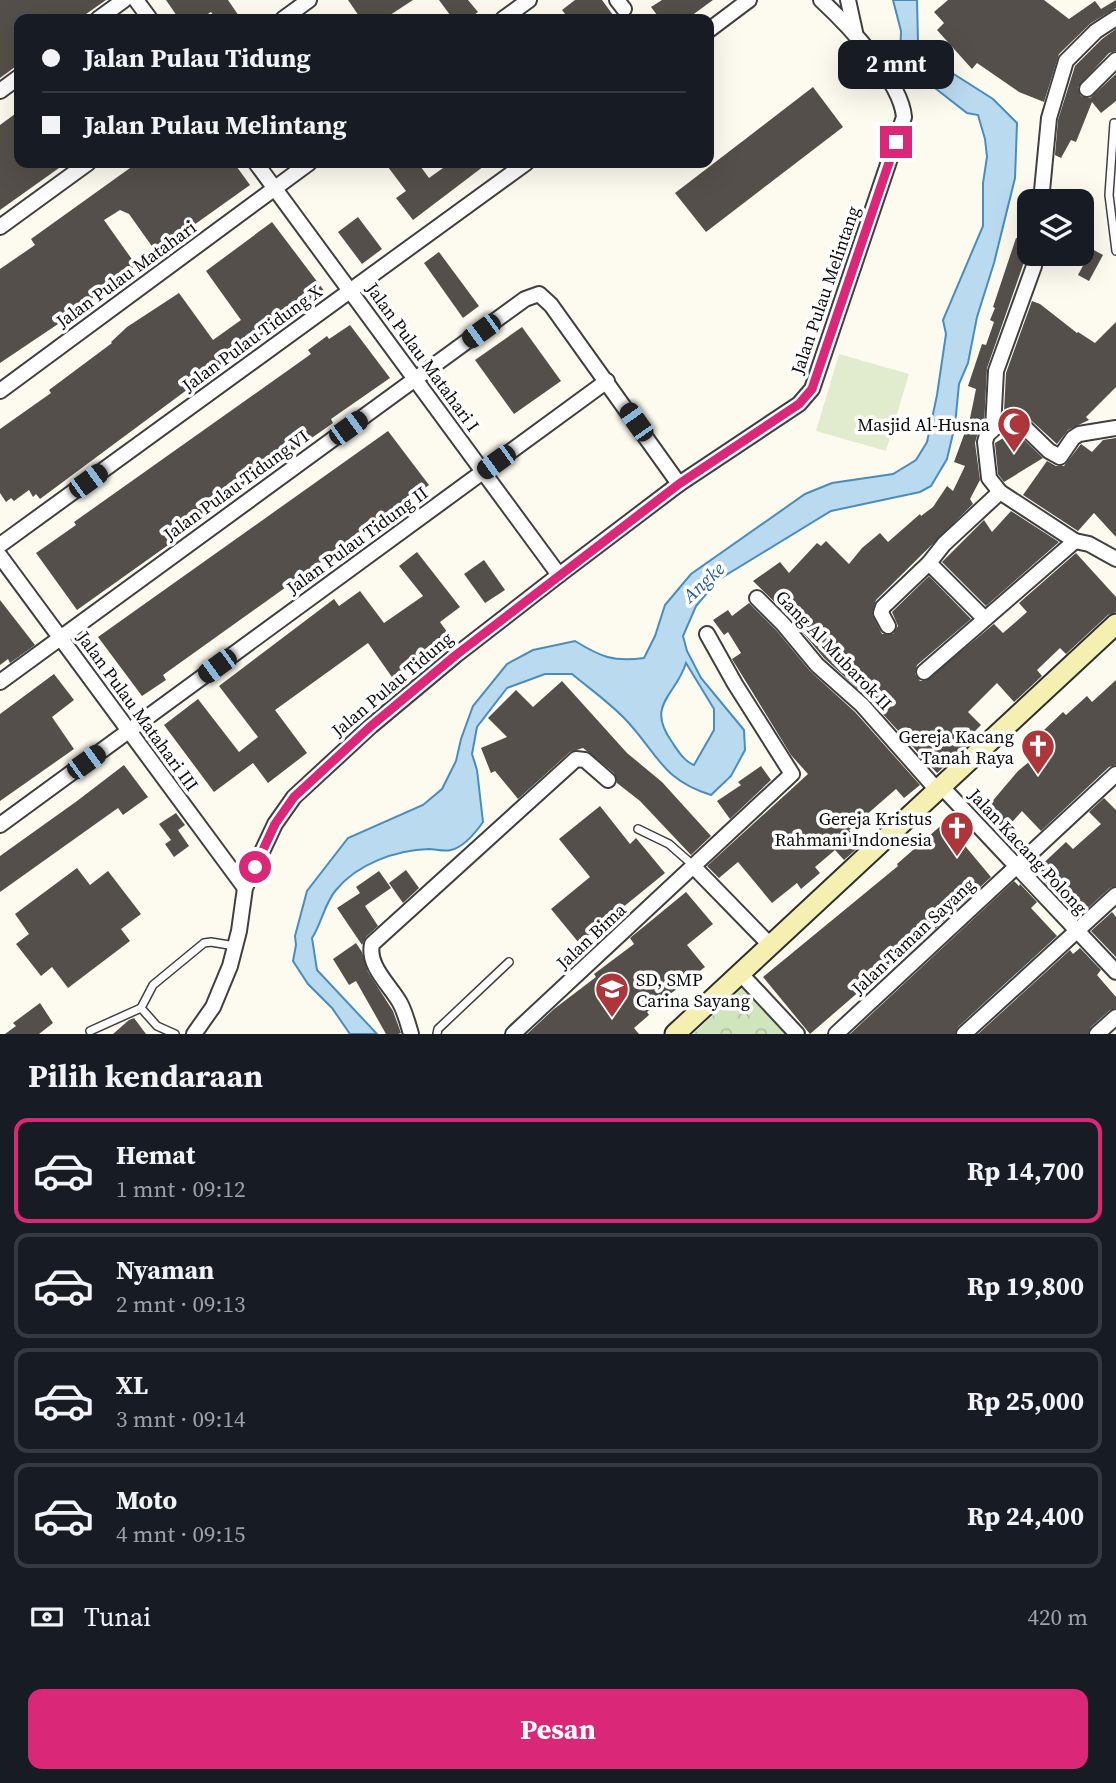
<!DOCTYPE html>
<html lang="id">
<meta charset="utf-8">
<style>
:root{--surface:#171b24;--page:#20242c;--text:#f1f3f6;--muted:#9ea1a6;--line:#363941;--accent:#db2777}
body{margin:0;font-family:"Source Serif 4",serif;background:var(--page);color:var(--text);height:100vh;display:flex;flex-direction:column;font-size:26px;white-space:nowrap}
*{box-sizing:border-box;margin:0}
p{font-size:23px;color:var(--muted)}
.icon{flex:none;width:38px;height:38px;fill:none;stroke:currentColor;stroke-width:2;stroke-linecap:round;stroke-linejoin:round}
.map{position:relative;height:1034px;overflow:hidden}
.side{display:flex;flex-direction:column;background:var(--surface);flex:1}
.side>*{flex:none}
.hud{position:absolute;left:14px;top:14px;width:700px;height:154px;border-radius:14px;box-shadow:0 7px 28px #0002;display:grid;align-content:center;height:154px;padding:0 28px;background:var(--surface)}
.buttons{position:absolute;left:1017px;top:189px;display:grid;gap:14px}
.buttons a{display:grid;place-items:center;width:77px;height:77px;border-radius:14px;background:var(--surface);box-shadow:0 7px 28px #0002;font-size:35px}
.end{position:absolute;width:32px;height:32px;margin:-16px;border:9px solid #db2777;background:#fff;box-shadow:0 0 0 4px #fff}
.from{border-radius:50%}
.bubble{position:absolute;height:49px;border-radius:14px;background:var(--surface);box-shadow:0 7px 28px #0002;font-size:23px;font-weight:700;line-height:49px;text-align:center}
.car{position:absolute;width:21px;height:42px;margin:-21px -10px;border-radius:9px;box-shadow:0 0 5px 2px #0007;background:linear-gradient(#222 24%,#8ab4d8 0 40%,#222 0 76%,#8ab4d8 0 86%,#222 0)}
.hud b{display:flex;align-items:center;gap:24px;height:66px;font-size:26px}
.hud b+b{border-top:2px solid var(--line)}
.hud i{width:18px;height:18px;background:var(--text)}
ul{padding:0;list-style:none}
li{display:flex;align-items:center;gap:21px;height:105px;margin:0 14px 10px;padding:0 14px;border:4px solid var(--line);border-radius:14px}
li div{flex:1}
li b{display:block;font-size:26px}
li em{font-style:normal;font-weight:700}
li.selected{border-color:var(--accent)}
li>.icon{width:63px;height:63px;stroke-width:1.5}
h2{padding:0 28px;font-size:32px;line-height:84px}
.pay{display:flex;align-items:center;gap:18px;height:77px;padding:0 28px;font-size:26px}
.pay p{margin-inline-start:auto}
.action{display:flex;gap:14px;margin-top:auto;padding:14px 28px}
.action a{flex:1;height:80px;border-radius:14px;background:var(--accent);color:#fff;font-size:28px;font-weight:700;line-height:80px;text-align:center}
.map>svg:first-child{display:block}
</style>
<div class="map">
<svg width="1116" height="1034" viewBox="0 0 1116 1034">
<defs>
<pattern id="park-crowns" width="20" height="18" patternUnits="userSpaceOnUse" patternTransform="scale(1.75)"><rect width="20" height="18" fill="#d0e4bd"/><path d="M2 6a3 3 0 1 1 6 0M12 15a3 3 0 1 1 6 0" fill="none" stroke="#b1c2a1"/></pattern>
</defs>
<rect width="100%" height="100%" fill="#fdfbf0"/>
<!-- park -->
<polygon fill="url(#park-crowns)" points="744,986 789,1034 693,1034"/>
<!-- pitch -->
<polygon fill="#e1ecce" points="839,354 909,374 886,451 816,431"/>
<!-- water -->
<path fill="#badaef" stroke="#4a8dbd" stroke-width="2" fill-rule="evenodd" d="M893,0H917L918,42L938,64L993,99L1017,123L1015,178L994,263L977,317L968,363L959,384L955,425L947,459L931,486L920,492L831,511L718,580L696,606L683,636L687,651L701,678L744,730L745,750L731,776L711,795C662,780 658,754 626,720C610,703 590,689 572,674H545L507,688L477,727L472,754L477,770L483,822C476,832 464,847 451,850C444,852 435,849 429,849C396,850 357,864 336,890C324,904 322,923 312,938L317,970L377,1034H350L332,1008L308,984L293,961L296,945L295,936L307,891L348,838L423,805L442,789L456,761L461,739L473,706L507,664L533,650L575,641C601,657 613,662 644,658L655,636L665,605L691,574L805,494L832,483L893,474L916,460L927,442L937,395L946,334L943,320L983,226V183L987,157L985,139L978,115L967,113L917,74L900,58L901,31ZM686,663L714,709V730L694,765C684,761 678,751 672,742C645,704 676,696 686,663Z"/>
<!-- building -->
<g fill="#554f4b">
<polygon points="0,0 106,0 79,19 19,19 19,64 0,78"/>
<polygon points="166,0 228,0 241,19 216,19 211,12 200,19 179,19"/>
<polygon points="348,0 413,0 384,19 361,19"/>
<polygon points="439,0 468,0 478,12 469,19 453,19"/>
<polygon points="575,0 602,0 616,19 569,19 562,10"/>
<polygon points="662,0 713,0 687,19 660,19 651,7"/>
<polygon points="948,0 1044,0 1069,19 1095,1 1101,9 1116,0 1116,8 1091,23 1059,54 1044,102 1019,92 977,63 972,69 937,30 944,23 934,12"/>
<polygon points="1116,29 1116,51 1109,53 1078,87 1081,96 1090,98 1116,74 1116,101 1101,113 1092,102 1076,142 1071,140 1061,158 1055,155 1058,120 1075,66 1102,39"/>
<polygon points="813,87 843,127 706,232 675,193"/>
<polygon points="19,111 19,163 66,163 0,210 0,125"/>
<polygon points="137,163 234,163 250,185 156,252 129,214 120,210 104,220 136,265 61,322 0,363 0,269 35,245 31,239"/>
<polygon points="385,163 418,163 429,178 450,163 488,163 413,220 396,198 406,191"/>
<polygon points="358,217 382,249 362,264 338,232"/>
<polygon points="272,222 325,292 246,346 40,499 36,494 33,497 29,490 14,501 11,498 6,502 0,493 0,429 51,393 49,390 112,343 111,342 127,327 179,293 213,340 241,320 206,271"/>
<polygon points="1016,238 1029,241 1029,248 987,368 984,425 978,432 975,443 980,480 970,499 973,504 876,600 872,614 882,634 893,634 898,626 892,612 929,576 971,619 917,665 915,674 920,681 925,681 994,624 1003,633 1027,612 1019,603 1076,553 1116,597 1116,612 1108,615 1066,654 1060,648 1037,670 1042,676 1014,702 997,683 968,712 981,725 967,739 971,742 937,773 869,699 824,658 790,617 753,581 780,562 789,573 817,543 821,546 826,541 849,564 862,548 880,533 888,542 920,514 921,516 933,507 947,486 953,491 965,466 954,462 965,432 967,433 976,389 968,386 982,344 986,345 994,322 990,320 995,308 993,307"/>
<polygon points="1092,249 1103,255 1089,281 1078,275"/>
<polygon points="439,252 479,306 463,318 424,263"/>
<polygon points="1032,301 1040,304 1077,333 1078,332 1095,343 1116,322 1116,387 1086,417 1089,420 1068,430 1057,444 1023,413 1004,411 1006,373"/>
<polygon points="350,325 390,378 331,419 333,423 273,465 270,459 249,474 252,479 206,512 209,516 77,610 36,553 76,525 74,522 311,354 308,350 327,336 329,339"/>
<polygon points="522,327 561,381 514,414 475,360"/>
<polygon points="388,431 429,485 163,675 166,680 142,696 98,637"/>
<polygon points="1015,431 1043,458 1004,482 998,474 995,443"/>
<polygon points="1116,438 1116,537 1094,513 1078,531 1023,495 1047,461 1056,466 1064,466 1081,444 1092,452 1103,440"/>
<polygon points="1011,511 1059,542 986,606 942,562 984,520 992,532"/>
<polygon points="417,552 460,607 440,622 452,639 394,680 368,643 275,710 307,753 268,783 253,763 214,792 164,725 198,699 239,752 258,737 219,686 334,599 339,606 360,591 384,623 423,596 399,566"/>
<polygon points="484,560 505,590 485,603 464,574"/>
<polygon points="0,600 35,645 10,663 8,659 0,665"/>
<polygon points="749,603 776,630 810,671 855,712 920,785 904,798 896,789 849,830 861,845 844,860 835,850 815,867 820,873 801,889 797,883 772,903 738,862 719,878 707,866 808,774 791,755 732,659 741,653 728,632 724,635 713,620 728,610 732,616"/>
<polygon points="54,674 74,700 52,717 74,749 0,801 0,714"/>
<polygon points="1116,680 1116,765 1109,767 1041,831 1022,811 1005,830 984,811 1018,771 1054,741 1044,730 1063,712 1066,715 1087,696 1092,702"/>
<polygon points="562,681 627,753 662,782 711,836 691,855 640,801 617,783 614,773 583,748 570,752 518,799 495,771 491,773 481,748 507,737 488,718 516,690 533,707"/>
<polygon points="124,765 148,797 123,815 118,808 0,892 0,856 77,801"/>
<polygon points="761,766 771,780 730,819 717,801 741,785 738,782"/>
<polygon points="1104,798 1116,810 1116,886 1110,888 1078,917 1035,871 1066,842 1073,849 1101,824 1089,812"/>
<polygon points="600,806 630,844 636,838 665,873 579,943 551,909 590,877 559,839"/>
<polygon points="176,813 185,825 178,830 189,846 174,857 165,844 171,840 159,824"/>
<polygon points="945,822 991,877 908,954 906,951 810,1034 763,977 898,866 897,864"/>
<polygon points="77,868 90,885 108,871 141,914 121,929 130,941 68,988 52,967 41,976 16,944 29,934 15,914"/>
<polygon points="406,870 419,888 403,903 389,883"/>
<polygon points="379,871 391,888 365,906 378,926 366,937 362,945 337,908 360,893 356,887"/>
<polygon points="1014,881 1019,886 1020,884 1037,902 1031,908 1057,936 958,1027 955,1034 850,1034"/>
<polygon points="686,892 713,924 687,945 705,967 647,1012 649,1015 634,1028 639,1034 527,1034 554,1009 596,977 594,974 634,944 630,938"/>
<polygon points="1112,912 1116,917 1116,957 1091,931"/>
<polygon points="356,943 362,952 368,972 393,1011 401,1033 398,1034 386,1034 356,981 349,985 333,959"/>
<polygon points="1080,948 1101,970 1097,975 1116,997 1116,1008 1110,1010 1091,1027 1088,1034 978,1034 1070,950 1073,954"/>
<polygon points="40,1003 53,1023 39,1034 5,1034 16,1026 13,1023"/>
<polygon points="134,1018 146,1034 113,1034 129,1020"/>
</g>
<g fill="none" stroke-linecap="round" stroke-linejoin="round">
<!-- lane casing -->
<g stroke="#404040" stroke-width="10">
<g id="lane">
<polyline points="1114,123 1109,195 1116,251"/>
<polyline points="638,829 669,844 694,866"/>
<polyline points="141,1008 153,985 204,943 211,942 235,946"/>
<polyline points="90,1031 141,1008 157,1026 175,1034"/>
<polyline points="437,1034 438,1029 509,962"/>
</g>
</g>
<!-- street casing -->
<g stroke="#404040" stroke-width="18">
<g id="street">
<polyline points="136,0 150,19"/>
<polyline points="617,0 624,9"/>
<polyline points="848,0 855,32"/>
<polyline points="98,19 124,0"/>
<polyline points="283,19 309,0"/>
<polyline points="503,19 529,0"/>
<polyline points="709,30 749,0"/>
<polyline points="1087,89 1116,60"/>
<polyline points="0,91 19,77"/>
<polyline points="256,163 559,575"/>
<polyline points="1041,201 1049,118 1066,61 1096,31 1116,18"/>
<polyline points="0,227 88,163"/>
<polyline points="0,391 309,163"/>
<polyline points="993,428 996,371 1034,266 1036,254"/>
<polyline points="1116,428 1079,434 1073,438 1060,457 1049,451 1017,420 1000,423 987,435 985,442 989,478 1000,492 1075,541 1089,544 1116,559"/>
<polyline points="0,545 526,163"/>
<polyline points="0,556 245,888"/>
<polyline points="929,563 984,618"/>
<polyline points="757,598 783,624 817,665 862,705 938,791"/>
<polyline points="888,626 881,613 883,607 929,563 944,544 1000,492"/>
<polyline points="924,672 1075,541"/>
<polyline points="0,682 525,299 539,294 551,305 679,484"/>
<polyline points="942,787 1116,972"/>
<polyline points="0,825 607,381"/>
<polyline points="694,867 770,945"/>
<polyline points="740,973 797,1034"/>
<path d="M194,1034L213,1007L230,966L239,931L245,888L275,824L294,797L371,726L456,655L559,575L679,484L799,404L812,389L904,117C901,81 848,25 821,0"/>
<path d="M411,1034C408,1024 405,1012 400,1003C390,985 367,966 372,944L576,759L585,760L608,780"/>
<polyline points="513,1034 792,774 735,684 707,634"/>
<polyline points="836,1034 1116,774"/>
<polyline points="964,1034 1116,895"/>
<polyline points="1097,1034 1116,1017"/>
</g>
</g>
<!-- secondary casing -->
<g stroke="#2f2f2f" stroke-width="23">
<polyline id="secondary" points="675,1034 1116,624"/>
</g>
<!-- lane -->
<use href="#lane" stroke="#fff" stroke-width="7"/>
<!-- street -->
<use href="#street" stroke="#fff" stroke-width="14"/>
<!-- secondary -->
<use href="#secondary" stroke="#f5efb2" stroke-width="19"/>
</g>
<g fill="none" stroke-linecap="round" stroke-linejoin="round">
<!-- route -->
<polyline stroke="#db2777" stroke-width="9" points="255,867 275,824 294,797 371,726 456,655 679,484 799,404 812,389 896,142"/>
</g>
<!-- icons -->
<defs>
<g id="mosque-pin" transform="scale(1.75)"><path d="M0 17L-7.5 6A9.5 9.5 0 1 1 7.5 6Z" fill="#ad363a" stroke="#fff"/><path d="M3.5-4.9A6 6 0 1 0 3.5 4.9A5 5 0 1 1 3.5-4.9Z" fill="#fff"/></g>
<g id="church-pin" transform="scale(1.75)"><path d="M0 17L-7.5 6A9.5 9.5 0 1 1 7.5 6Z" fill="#ad363a" stroke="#fff"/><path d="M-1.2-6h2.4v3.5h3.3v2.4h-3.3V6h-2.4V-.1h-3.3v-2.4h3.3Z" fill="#fff"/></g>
<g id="school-pin" transform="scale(1.75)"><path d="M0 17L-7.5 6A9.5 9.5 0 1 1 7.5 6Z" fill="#ad363a" stroke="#fff"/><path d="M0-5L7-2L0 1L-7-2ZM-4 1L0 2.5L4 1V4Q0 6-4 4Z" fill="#fff"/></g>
</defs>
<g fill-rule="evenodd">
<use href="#mosque-pin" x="1014" y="424"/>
<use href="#church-pin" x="1038" y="746"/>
<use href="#church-pin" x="957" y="828"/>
<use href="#school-pin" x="612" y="989"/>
</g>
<g text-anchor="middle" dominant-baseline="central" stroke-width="7" stroke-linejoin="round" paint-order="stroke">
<!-- street labels -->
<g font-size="18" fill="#0d0d0d" stroke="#fff">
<text transform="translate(126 274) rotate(-36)">Jalan Pulau Matahari</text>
<text transform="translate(825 290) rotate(-71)">Jalan Pulau Melintang</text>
<text transform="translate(252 338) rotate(-36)">Jalan Pulau Tidung X</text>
<text transform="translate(423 357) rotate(54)">Jalan Pulau Matahari I</text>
<text transform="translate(236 485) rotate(-36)">Jalan Pulau Tidung VI</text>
<text transform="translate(357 540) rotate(-36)">Jalan Pulau Tidung II</text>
<text transform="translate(834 650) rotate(46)">Gang Al Mubarok II</text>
<text transform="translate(392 684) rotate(-40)">Jalan Pulau Tidung</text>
<text transform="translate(138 711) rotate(54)">Jalan Pulau Matahari III</text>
<text transform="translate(1028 851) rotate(47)">Jalan Kacang Polong</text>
<text transform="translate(591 936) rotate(-43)">Jalan Bima</text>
<text transform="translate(913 936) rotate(-43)">Jalan Taman Sayang</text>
</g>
<!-- poi labels -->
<g font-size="18" fill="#0d0d0d" stroke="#fff" text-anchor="end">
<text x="990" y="424">Masjid Al-Husna</text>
<text x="1014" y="736">Gereja Kacang<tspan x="1014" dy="21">Tanah Raya</tspan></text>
<text x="932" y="818">Gereja Kristus<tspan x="932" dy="21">Rahmani Indonesia</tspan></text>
<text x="636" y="979" text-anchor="start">SD, SMP<tspan x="636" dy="21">Carina Sayang</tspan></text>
</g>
<!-- water labels -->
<g font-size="19" font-style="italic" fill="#266090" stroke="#fff">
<text transform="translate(703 582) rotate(-43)">Angke</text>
</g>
</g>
</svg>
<div class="buttons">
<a><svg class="icon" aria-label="layers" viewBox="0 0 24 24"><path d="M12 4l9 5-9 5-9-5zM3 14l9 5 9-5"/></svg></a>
</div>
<i class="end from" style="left:255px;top:867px"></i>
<i class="end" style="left:896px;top:142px"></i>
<div class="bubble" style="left:838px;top:40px;width:116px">2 mnt</div>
<i class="car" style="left:481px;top:331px;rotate:234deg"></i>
<i class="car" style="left:636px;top:422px;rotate:325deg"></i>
<i class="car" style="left:348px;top:428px;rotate:54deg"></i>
<i class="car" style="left:496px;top:462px;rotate:234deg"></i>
<i class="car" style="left:88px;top:481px;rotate:54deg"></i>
<i class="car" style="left:217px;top:666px;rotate:234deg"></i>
<i class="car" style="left:86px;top:762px;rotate:54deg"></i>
<div class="hud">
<b><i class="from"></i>Jalan Pulau Tidung</b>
<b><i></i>Jalan Pulau Melintang</b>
</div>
</div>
<section class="side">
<h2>Pilih kendaraan</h2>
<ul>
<li class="selected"><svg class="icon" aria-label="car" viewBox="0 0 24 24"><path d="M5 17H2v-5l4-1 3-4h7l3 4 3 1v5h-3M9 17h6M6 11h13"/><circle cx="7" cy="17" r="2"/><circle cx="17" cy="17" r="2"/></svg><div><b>Hemat</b><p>1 mnt · 09:12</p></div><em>Rp 14,700</em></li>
<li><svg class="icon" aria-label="car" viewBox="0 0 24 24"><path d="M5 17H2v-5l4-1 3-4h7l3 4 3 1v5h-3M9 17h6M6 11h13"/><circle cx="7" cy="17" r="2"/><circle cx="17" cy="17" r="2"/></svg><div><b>Nyaman</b><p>2 mnt · 09:13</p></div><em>Rp 19,800</em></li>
<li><svg class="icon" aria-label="car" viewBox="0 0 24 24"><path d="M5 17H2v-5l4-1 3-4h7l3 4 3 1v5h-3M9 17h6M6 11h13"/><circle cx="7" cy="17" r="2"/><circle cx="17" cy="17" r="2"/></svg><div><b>XL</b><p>3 mnt · 09:14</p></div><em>Rp 25,000</em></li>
<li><svg class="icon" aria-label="car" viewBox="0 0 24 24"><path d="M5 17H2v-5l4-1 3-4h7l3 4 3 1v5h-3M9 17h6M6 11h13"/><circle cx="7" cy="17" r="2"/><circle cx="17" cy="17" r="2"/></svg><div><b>Moto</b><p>4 mnt · 09:15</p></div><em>Rp 24,400</em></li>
</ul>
<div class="pay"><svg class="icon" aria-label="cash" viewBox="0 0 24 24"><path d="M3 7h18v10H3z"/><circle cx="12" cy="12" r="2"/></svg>Tunai<p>420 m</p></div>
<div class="action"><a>Pesan</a></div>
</section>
